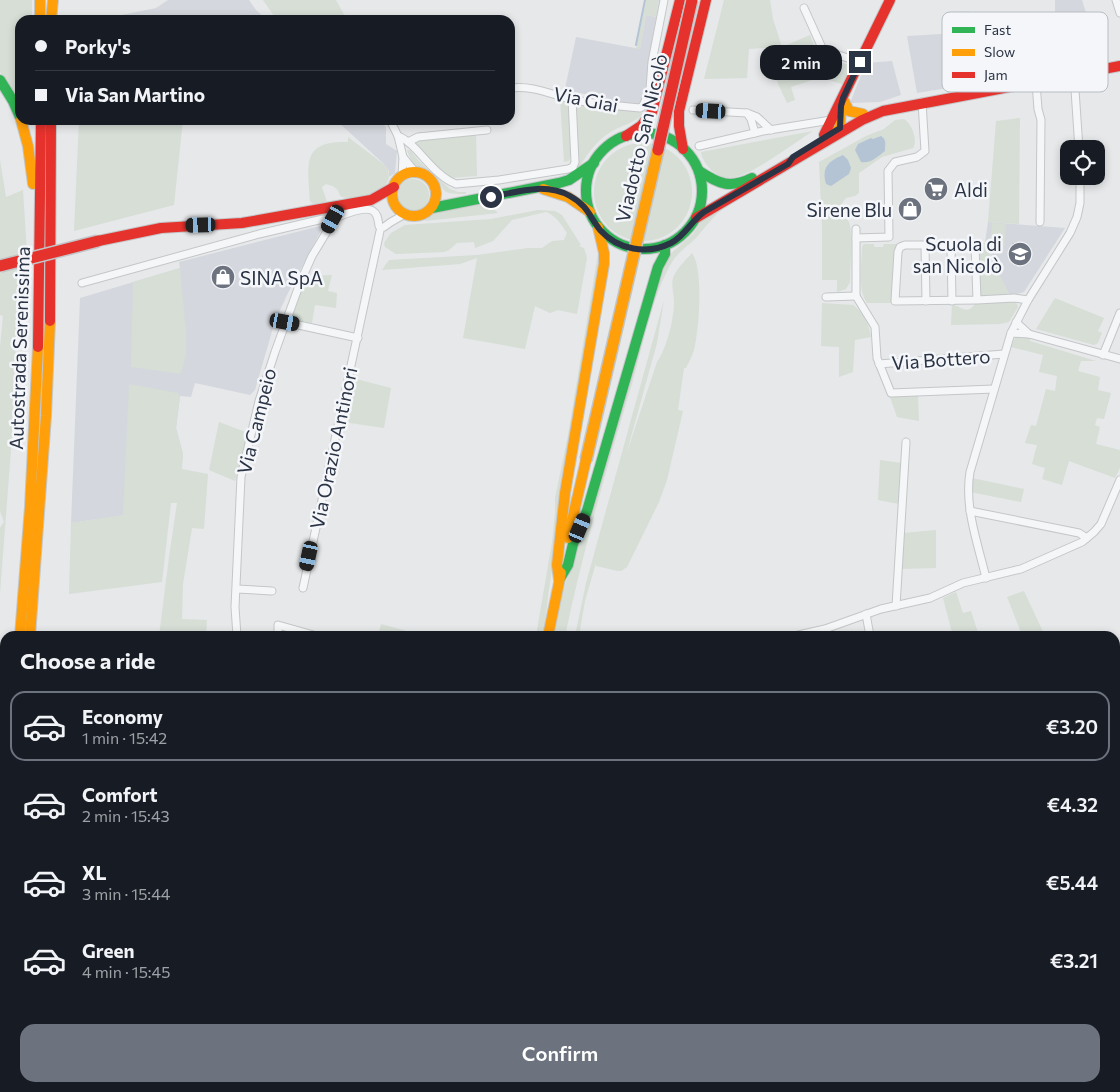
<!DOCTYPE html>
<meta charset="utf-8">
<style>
:root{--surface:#171b24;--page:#20242c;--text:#f1f3f6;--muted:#9ea1a6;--line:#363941;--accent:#6c737f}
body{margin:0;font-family:Commissioner,sans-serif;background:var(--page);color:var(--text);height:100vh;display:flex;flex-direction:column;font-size:19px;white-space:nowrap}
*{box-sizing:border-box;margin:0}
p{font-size:16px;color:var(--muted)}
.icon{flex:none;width:28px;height:28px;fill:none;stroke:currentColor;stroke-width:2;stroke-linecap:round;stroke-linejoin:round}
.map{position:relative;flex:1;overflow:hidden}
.side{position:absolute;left:0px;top:631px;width:1120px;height:461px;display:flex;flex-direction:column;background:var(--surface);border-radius:15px 15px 0 0;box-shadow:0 2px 8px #0003}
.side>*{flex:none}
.top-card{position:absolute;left:15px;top:15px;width:500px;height:110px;border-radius:15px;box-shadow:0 2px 8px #0003;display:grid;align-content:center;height:110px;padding:0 20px;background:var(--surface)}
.fabs{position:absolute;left:1060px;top:140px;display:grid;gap:10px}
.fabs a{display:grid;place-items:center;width:45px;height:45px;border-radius:10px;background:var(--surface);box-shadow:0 2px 8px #0003;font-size:25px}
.end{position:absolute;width:22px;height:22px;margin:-11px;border:6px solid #2b3445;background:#fff;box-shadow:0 0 0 2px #fff}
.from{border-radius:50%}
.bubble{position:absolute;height:35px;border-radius:15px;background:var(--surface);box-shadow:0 2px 8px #0003;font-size:16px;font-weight:600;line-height:35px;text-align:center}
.car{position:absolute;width:15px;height:30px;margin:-15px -8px;border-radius:6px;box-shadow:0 0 4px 1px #0007;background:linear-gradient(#222 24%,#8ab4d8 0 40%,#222 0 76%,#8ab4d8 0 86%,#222 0)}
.top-card b{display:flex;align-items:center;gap:18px;height:48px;font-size:19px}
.top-card b+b{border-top:1px solid var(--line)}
.top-card i{width:12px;height:12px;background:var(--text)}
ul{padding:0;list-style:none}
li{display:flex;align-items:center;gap:15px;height:70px;margin:0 10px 8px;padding:0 10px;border:2px solid transparent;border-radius:15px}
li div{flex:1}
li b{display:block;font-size:19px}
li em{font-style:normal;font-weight:600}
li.active{border-color:var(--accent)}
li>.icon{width:45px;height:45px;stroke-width:1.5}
h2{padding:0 20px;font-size:22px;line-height:60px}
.primary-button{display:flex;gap:10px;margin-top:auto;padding:10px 20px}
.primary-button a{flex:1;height:58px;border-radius:15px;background:var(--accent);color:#fff;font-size:20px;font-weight:600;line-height:58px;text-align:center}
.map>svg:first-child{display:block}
</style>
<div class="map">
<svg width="1120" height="1092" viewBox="0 0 1120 1092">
<rect width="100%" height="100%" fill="#e6e8ea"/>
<!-- built -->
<g fill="#d4d7dd">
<polygon points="168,0 249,0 256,10 267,20 97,20 156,8"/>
<polygon points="1055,0 1082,0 1087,16 1055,15"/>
<polygon points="646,15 656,17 648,66 648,82 645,97 640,104 597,100 597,97 591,95 579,93 578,96 564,93 576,37 640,49"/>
<polygon points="992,31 997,80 917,93 907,36"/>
<polygon points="892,61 901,95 880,102 850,103 866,63"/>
<polygon points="336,120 378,120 386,127 386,144 397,151 395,173 389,177 389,171 384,164"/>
<polygon points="988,222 1065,228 1024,292 1010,296 991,259 990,243 985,242"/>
<polygon points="324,225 288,293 275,321 255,390 250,395 195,383 191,397 180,396 176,428 183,454 178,503 171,502 140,513 71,523 80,298 180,268 179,262"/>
</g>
<!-- green -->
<g fill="#d6ded6">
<polygon points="0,0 32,0 32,20 20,20 20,109 4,77 0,72"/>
<polygon points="263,0 336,0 347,20 277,20"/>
<polygon points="646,0 659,0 656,17 646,15 640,49 636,49"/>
<polygon points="724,0 770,0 773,19 782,47 810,35 818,56 853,66 844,85 821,77 791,87 795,100 787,103 774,75 787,69 782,47 749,49 747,78 704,79"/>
<polygon points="969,11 971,32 947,32 946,12"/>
<polygon points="560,99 568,101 571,155 569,161 564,162"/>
<path d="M578,104L644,113C634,124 621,125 609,133C595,142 587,155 578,169L576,107Z"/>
<path d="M878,117L880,119L867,123L721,210C711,219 704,229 696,238C688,246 678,252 672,262C651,298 643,345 632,384C607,467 583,551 565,636H554L561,596L573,562L657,286L669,255L693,234L703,218L828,142Z"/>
<polygon points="1020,118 1019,224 988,222 996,121"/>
<path d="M904,119C912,124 918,140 913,148L882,157L859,173V193L855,196L846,198C834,211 848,214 850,226C853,244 850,265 850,282L846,289L837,292V280H822V228L819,162L866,136L884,129L895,120Z"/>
<polygon points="79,120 183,120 174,205 74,231"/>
<path d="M813,131C797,141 748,178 731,178C723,178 715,174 710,169C706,164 702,159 701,152Z"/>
<polygon points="476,133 477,176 450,178 432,162 413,141 452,138 452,136"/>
<path d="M348,137L386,166C401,191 354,204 340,196C338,187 333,186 326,184L322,187L327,202L314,205L310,201C308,163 301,141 348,142Z"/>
<circle cx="643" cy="192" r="49"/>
<path d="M407,150H410L419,161L450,189L458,192H466V194C435,194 449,189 431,174C428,171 424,171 420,169C412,166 410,157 407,150Z"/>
<polygon points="0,160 6,197 23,190 29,285 18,287 12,437 0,593 0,528 4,522 0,511 0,347 3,316 0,315"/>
<circle cx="413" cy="195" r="16"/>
<path d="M484,204L490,206L498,213L425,221C437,206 465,207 484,204Z"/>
<path d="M538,210L555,211L562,215L581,245L579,246L584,248L587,258L577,314L558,310L550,313L535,306L525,349L463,338L477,258L460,264L382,270L389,260L477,255L528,248H542L552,241L564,240L567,233C561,224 555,215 546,212L512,220L493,241L475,248L474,242L457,243L449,250L444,252L396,254L385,247L384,243L391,233L405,225L491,219Z"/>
<polygon points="992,223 1006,224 1004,250 989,249 991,259 1010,296 981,296 978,243 990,243"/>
<path d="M864,244H874V247H883L884,244H897L892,303H867C857,288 862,264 862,247Z"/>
<path d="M599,247L600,255C584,364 567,474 550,583C547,601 546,619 543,636H536L552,542L555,512V498L568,435Z"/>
<path d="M692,253C704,270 699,329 694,350C692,356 689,362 686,368H684L678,410L683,411L667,480L659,502L627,567L621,571H618L596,566V563L585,601L579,636H575L586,583L664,300L657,343L626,455L657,362C667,348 674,319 674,302C674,294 671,286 673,278C677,268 685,261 692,253Z"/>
<polygon points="180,268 186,331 186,354 181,374 131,367 133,282"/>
<polygon points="332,275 328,291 337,293 336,308 315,305 312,323 288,318 309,276"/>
<polygon points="1055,298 1104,318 1098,331 1102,333 1098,343 1094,345 1036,329"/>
<path d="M1011,300L1017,304L1018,307L1009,322L1000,324L951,325L952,304C961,307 967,315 975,304Z"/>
<path d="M822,303L853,305C863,312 869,324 871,337L855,340L853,372L839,377V347L821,346Z"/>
<polygon points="1022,336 1030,338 1030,341 1096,361 1081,361 1078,371 1100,377 1098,390 1111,393 1104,419 1097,418 1095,425 1100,427 1096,444 1120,450 1120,468 1115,478 1069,461 1062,485 1042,479 1045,468 1032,464 1037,445 1025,443 1031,425 1036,426 1046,389 1055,391 1057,376 1039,372 1043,355 1011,347 1015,338"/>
<polygon points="352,378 391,388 384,428 343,422"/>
<polygon points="129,384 178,393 180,396 176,428 183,454 182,469 208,474 204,529 192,528 183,584 182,619 207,620 206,636 159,636 169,557 177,503 171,503 162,582 69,594 71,523 123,515"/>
<polygon points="918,396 919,421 897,417 890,397"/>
<polygon points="219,422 248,433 235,481 209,470"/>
<polygon points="880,460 902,463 899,504 878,500"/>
<polygon points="972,478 1024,489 1021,502 970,492"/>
<polygon points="936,530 936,568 900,569 903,533"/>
<polygon points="1024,591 1045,636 1021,636 1022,635 1007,597"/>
<polygon points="956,592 963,613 971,611 979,636 953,636 943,598"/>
<polygon points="381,624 425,636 378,636"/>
</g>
<!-- water -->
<g fill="#b4c4d5">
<path d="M881,136C887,140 885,144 885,151C878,156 871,164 861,162L855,150L858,144L871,138L873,139Z"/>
<path d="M843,155L848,160L851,168L849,174L831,186L826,184C821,167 829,161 843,155Z"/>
</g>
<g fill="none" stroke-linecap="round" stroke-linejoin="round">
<!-- stream -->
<g stroke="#b4c4d5" stroke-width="2">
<polyline points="636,45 645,0"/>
<polyline points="1115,713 1120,706"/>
<polyline points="232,1092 235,1088"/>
<polyline points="639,1092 641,1088"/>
</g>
<!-- street casing -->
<g stroke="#c4c6c8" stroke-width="9">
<g id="street">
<polyline points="1116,0 1120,13"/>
<polyline points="804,8 823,50 860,62"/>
<polyline points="1074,75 1079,149"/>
<polyline points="1036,83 1038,109 1041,120 1040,222"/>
<path d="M510,88C533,85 552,95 574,100C596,104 618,106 640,108L643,106L650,89L652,62L664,0"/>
<polyline points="693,110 747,113"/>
<polyline points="390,120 398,136 403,157"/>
<polyline points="755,133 751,119 747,113 757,117 771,130"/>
<path d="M398,136C416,142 433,176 456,184L499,180L568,169L573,167L575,162L572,99"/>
<polyline points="408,142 418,137 487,130"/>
<polyline points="699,146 763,131 831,120"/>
<polyline points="402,176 403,157 415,172"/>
<polyline points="384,227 391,222 405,214"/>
<polyline points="856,229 856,296 875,327 877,358 891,393 994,389"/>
<polyline points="856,238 889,237 888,171 895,162 917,157 925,151 922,102"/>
<polyline points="925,245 926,301"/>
<polyline points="951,245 952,301"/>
<path d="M82,283L259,234L323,219C326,219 331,220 335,218C343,215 365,205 373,211C378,214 378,220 379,226"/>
<polyline points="826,297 856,296"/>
<polyline points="977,300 975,245 905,245 900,247 898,252 895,301 977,300 1014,298 1028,300"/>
<polyline points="285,322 358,338"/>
<polyline points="1016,322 1029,334"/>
<polyline points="1011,333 1029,334 1120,359"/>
<polyline points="1103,355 1120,313"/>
<polyline points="879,364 1004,354"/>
<polyline points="970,511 1079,533 1087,538"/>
<path d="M986,578C978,544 964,507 970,472L1011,333L1028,300L1070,233L1077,217L1080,203V176"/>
<polyline points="303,588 380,231"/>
<polyline points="237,589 272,591"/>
<polyline points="896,606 906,442"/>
<polyline points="866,614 870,636"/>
<polyline points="237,636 235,607 241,477 259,401 275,352 300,283 312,256 343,205"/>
<polyline points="278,636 278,625 317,636"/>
<polyline points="794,636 825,629 881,609 930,598 963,583 1021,569 1082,542 1094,532 1101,524 1120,480"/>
<polyline points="0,711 3,710"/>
<polyline points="1115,1047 1120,1042"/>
<polyline points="241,1088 243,1092"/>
<polyline points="224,1092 229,1088"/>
<polyline points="1093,1092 1094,1088"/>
</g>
</g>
<!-- fast casing -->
<g stroke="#c4c6c8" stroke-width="12">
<g id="fast">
<polyline points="0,80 13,101 20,117"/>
<circle cx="644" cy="191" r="58"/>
<path d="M699,171C719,184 730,189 752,178"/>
<polyline points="432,208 559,183 569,180 594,163"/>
<polyline points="559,580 568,565 573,544 587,511 658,267 665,254 665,245"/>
<polyline points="0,898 5,865"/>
</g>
</g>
<!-- slow casing -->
<g stroke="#c4c6c8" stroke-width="12">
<g id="slow">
<polyline points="40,0 40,20"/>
<polyline points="51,20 53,0"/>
<polyline points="843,99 849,111 863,114"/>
<polyline points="21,120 28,146 33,184"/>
<polyline points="833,133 840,128 841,103"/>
<circle cx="414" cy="194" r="22"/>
<polyline points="543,189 568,197 590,212"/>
<polyline points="568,538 586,460"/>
<polyline points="559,580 557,565 565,493 604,264 604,253 598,227"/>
<polyline points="20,636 30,507 38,347"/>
<polyline points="30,636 46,416 50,321"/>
<polyline points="548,636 561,573"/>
<polyline points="0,825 5,784"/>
<polyline points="569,1088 570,1092"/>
</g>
</g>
<!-- jam casing -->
<g stroke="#c4c6c8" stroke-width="12">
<g id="jam">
<polyline points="824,135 890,0"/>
<polyline points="626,136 641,126 652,112 680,0"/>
<polyline points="683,149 679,126 679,111 706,0"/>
<polyline points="696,218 862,120 883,111 1120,66"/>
<polyline points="98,241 161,228 242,223 371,200 394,187"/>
<polyline points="50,321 51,120"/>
<polyline points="38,347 41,120"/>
</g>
</g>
<!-- street -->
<use href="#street" stroke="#f5f6f7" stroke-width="7"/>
<!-- fast -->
<use href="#fast" stroke="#30b455" stroke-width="10"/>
<!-- slow -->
<use href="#slow" stroke="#ff9f0a" stroke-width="10"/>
<!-- jam -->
<use href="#jam" stroke="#e5322d" stroke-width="10"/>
<!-- slow-bridge casing -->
<g stroke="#c2c5c8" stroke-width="14" stroke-linecap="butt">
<polyline id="slow-bridge" points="586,460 658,150"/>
</g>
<!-- jam-bridge casing -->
<g stroke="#c2c5c8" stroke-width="14" stroke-linecap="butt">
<g id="jam-bridge">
<polyline points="658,150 692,0"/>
<polyline points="0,266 98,241"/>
</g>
</g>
<!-- slow-bridge -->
<use href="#slow-bridge" stroke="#ff9f0a" stroke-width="11"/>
<!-- jam-bridge -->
<use href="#jam-bridge" stroke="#e5322d" stroke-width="11"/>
</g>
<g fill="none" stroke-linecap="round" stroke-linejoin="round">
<!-- route -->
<path stroke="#2b3445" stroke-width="6" d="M491,197C517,192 545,182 570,196C588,206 589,216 600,230C618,250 647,255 671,243C685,236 691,221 704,212L788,164L793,157L840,128L841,106L843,98L860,62"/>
</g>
<!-- icons -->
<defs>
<g id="supermarket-disc" transform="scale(1.25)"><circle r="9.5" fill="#6c737f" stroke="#f4f6f9"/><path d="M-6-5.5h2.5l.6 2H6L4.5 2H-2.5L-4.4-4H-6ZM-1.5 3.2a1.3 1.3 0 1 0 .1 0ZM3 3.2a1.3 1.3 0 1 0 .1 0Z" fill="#fff"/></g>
<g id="shop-disc" transform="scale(1.25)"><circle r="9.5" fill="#6c737f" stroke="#f4f6f9"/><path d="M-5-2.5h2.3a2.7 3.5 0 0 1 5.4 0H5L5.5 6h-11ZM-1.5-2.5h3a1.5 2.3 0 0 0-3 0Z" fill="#fff"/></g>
<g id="school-disc" transform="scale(1.25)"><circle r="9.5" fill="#6c737f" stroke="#f4f6f9"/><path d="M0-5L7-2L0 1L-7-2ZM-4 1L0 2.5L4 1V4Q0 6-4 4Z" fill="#fff"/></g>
</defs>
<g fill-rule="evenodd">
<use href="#supermarket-disc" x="936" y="189"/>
<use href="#shop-disc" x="910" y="209"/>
<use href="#school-disc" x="1020" y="254"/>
<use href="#shop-disc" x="223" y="277"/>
</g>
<g text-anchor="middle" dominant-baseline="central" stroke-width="5" stroke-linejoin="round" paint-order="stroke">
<!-- street labels -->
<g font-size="19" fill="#2b3445" stroke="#f4f6f9">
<text transform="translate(586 99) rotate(11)">Via Giai</text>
<text transform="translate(641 138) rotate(-77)">Viadotto San Nicolò</text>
<text transform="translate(19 348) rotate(-88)">Autostrada Serenissima</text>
<text transform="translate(941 359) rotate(-4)">Via Bottero</text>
<text transform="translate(256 421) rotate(-76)">Via Campeio</text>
<text transform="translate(333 448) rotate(-78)">Via Orazio Antinori</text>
</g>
<!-- poi labels -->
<g font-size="19" fill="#2b3445" stroke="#f4f6f9" text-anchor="start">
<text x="954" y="189">Aldi</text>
<text x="892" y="209" text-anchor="end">Sirene Blu</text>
<text x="1002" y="243" text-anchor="end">Scuola di<tspan x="1002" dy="22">san Nicolò</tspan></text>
<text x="240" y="277">SINA SpA</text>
</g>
</g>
<!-- legend -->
<rect x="942" y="12" width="166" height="80" rx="8" fill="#f4f6f9" stroke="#b8bcc3" stroke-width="1"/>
<rect x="952" y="27" width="23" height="6" fill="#30b455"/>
<rect x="952" y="49" width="23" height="7" fill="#ff9f0a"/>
<rect x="952" y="72" width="23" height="6" fill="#e5322d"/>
<g font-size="14" fill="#2b3445">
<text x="984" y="35">Fast</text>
<text x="984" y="57">Slow</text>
<text x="984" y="80">Jam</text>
</g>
</svg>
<div class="fabs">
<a><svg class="icon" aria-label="locate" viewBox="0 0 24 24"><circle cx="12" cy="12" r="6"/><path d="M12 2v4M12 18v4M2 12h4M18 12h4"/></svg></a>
</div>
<i class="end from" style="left:491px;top:197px"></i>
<i class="end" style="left:860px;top:62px"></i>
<div class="bubble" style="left:760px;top:45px;width:82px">2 min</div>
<i class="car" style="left:711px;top:111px;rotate:273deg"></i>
<i class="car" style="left:333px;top:219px;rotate:209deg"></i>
<i class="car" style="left:201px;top:225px;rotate:268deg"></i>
<i class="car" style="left:285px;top:322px;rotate:100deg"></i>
<i class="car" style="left:580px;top:528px;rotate:23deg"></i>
<i class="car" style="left:309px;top:556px;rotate:192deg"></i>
<div class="top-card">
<b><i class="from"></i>Porky's</b>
<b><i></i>Via San Martino</b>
</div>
<section class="side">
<h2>Choose a ride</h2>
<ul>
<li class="active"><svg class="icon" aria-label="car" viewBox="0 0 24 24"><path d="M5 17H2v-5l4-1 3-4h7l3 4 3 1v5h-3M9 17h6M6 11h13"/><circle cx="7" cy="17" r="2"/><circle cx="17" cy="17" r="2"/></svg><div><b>Economy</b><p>1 min · 15:42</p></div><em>€3.20</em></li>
<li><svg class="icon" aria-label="car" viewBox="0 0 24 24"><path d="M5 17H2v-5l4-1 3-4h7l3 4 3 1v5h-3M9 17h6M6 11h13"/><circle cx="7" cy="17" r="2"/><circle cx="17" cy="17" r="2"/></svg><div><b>Comfort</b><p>2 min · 15:43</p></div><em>€4.32</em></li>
<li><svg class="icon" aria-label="car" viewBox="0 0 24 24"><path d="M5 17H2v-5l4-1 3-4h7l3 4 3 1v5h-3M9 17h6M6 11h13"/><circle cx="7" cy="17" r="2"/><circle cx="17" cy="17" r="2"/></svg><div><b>XL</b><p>3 min · 15:44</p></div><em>€5.44</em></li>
<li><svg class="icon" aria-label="car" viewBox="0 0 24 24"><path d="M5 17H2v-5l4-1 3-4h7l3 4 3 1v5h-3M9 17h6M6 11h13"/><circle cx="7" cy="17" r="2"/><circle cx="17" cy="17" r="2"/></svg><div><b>Green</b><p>4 min · 15:45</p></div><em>€3.21</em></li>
</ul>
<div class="primary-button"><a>Confirm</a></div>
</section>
</div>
